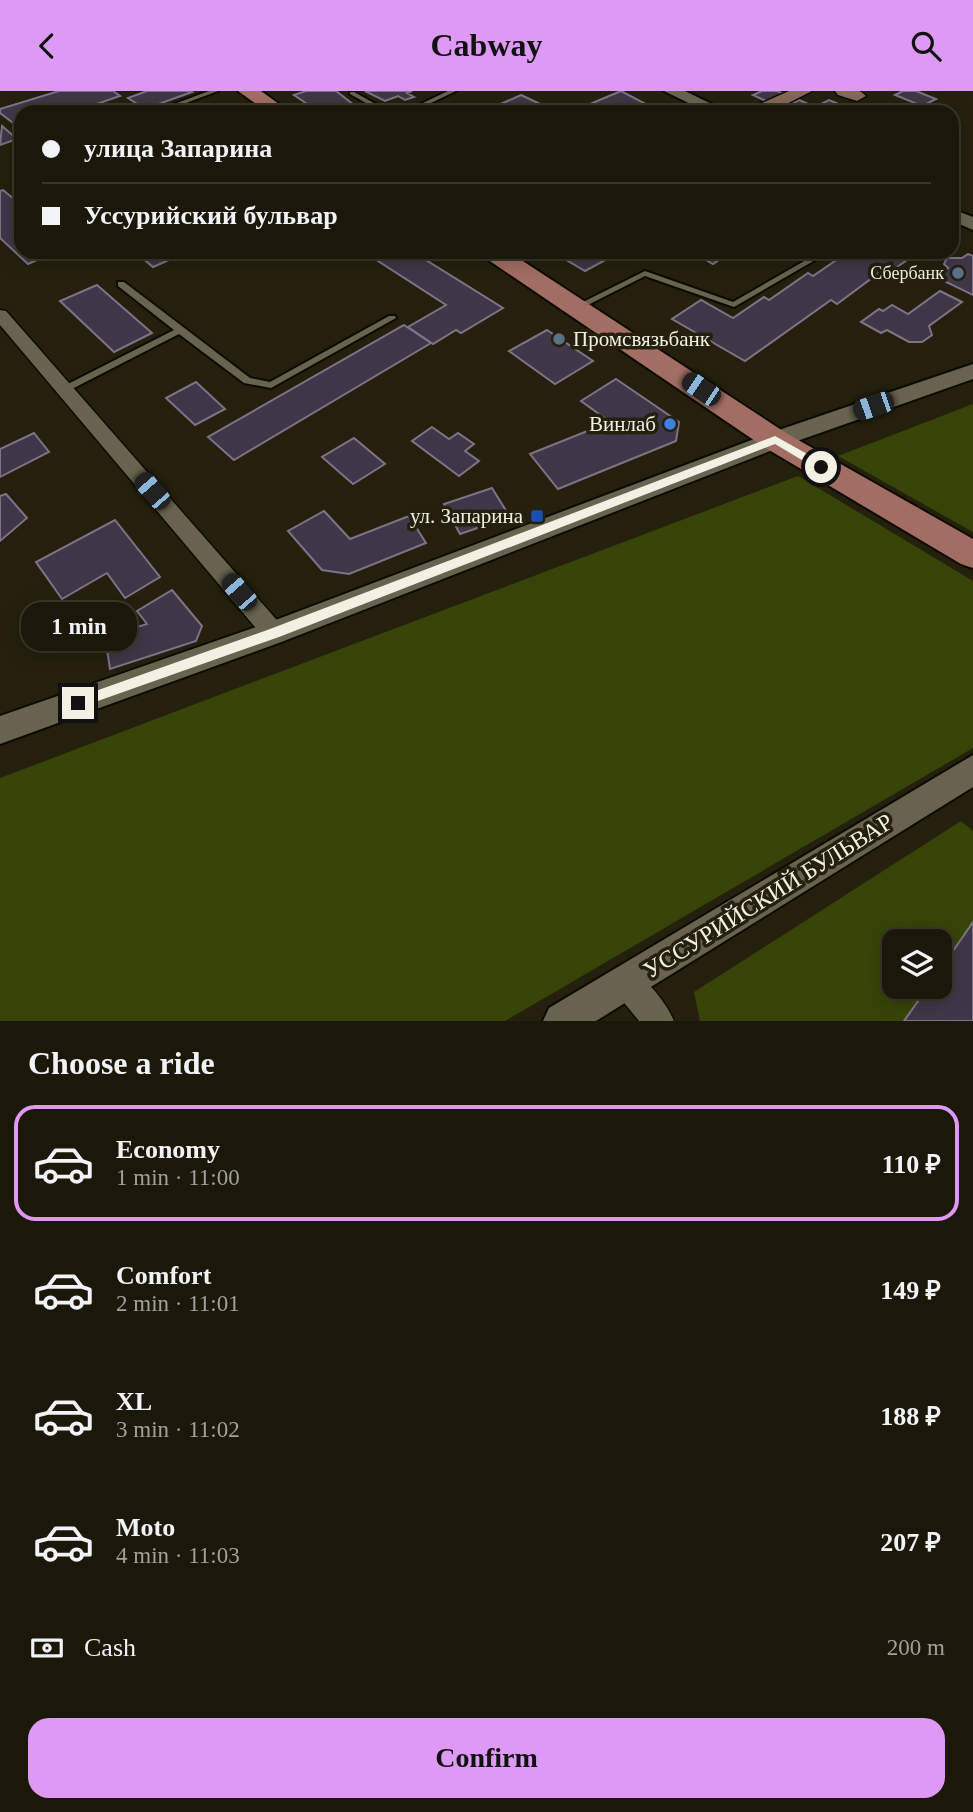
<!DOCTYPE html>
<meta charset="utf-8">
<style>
:root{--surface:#1b180a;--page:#282518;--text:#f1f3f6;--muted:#a0a09c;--line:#39372b;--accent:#dd99f3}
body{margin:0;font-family:"Times New Roman",serif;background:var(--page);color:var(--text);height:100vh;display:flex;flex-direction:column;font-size:26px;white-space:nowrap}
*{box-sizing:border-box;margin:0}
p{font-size:23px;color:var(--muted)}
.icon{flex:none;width:38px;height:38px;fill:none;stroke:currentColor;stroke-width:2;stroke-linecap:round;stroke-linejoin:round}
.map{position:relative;height:930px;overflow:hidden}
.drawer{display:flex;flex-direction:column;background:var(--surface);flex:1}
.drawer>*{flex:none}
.banner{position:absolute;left:14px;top:14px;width:945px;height:154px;border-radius:21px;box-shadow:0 4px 18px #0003,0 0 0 2px var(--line);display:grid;align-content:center;height:154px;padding:0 28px;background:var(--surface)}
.buttons{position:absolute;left:882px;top:838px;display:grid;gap:14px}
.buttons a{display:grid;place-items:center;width:70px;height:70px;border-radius:14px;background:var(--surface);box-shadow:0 4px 18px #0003,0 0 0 2px var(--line);font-size:35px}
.end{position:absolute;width:32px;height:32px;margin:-16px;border:9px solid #f3f0e4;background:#111;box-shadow:0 0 0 4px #111}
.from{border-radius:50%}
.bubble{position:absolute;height:49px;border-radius:21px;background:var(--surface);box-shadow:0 4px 18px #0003,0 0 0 2px var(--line);font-size:23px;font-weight:700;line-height:49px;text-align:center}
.car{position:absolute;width:21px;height:42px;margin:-21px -10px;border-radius:9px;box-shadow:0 0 5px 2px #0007;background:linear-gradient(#222 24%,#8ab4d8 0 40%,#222 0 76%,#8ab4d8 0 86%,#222 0)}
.banner b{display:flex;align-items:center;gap:24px;height:66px;font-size:26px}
.banner b+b{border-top:2px solid var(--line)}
.banner i{width:18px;height:18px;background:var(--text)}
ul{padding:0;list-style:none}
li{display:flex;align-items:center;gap:21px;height:116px;margin:0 14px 10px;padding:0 14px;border:4px solid transparent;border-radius:21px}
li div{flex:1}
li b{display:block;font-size:26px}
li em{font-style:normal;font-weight:700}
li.current{border-color:var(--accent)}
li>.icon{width:63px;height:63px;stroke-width:1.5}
h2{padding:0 28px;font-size:32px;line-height:84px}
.pay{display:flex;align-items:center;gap:18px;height:77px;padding:0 28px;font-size:26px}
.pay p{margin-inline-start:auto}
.action{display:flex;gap:14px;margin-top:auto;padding:14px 28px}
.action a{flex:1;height:80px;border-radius:21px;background:var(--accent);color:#111;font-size:28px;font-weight:700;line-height:80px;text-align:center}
header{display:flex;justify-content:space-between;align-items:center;height:91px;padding:0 28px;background:var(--accent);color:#111;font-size:32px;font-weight:700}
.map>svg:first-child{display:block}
</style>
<header><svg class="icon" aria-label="back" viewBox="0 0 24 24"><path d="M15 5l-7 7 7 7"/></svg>Cabway<svg class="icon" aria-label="search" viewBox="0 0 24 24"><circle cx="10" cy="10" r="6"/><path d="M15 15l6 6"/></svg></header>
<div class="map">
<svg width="973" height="930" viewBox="0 0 973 930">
<rect width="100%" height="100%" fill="#24200d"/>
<!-- green -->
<g fill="#364408">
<polygon points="973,313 973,441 838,365"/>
<polygon points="798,385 973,490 973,657 505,930 0,930 0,687"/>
<polygon points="961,730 973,740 973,831 940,879 940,850 894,850 894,896 928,896 904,930 700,930 694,901"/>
</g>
<!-- building -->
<g fill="#3f3647" stroke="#7e7386" stroke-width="2">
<polygon points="59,0 113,0 120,5 74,21 21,21 21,38 0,22 0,18"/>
<polygon points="147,0 190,0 192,1 145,18 128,7"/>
<polygon points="306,0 336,0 363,21 319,21 294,4"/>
<polygon points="365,0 412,0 407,2 414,6 405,9 398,5 385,10"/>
<polygon points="621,0 644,12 621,21 571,21"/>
<polygon points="762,0 777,0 784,3 768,11 753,4"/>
<polygon points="903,0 916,0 936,8 922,15 895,4"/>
<polygon points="521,4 549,17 541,21 487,19"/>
<polygon points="799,9 815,16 829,9 859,21 778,19"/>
<polygon points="2,35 17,48 0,54"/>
<polygon points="3,99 21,114 21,161 55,161 28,173 0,147 0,100"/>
<polygon points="135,161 187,161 153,176"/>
<polygon points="364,161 413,161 503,217 461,242 456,239 433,253 408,236 446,214"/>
<polygon points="553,161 602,161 611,166 585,180"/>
<polygon points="692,161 731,161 713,173"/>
<polygon points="848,161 918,161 893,179 887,176 837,213 831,209 745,270 672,228 701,209 733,227 764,206 769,209 808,182 813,185"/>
<polygon points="968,163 973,165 973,204 936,186 948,177 944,173 947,167 962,167"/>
<polygon points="97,194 152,242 114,261 60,210"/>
<polygon points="940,200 962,211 929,235 932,244 922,251 909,251 887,239 881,242 861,231 879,218 883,220 892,214 908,223"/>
<polygon points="404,234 431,252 234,369 208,346"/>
<polygon points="547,239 593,270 555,293 509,260"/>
<polygon points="616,288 679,331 676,350 558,398 530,363 610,331 581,310"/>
<polygon points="196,291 225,318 195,334 166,307"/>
<polygon points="432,336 449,348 458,342 474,353 465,360 479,370 459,385 412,350"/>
<polygon points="34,342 49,361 0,386 0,358"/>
<polygon points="354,347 385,373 353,393 322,366"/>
<polygon points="492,397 510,426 460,443 444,413"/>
<polygon points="6,403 27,427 0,450 0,405"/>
<polygon points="324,420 350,448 409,425 426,452 349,483 322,479 288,440"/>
<polygon points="115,429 160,486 125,507 107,482 62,508 36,471"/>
<polygon points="172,499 202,535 196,550 110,578 105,546 147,533 137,520"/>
<polygon points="973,831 973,930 904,930 928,896 940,896 940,879"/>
</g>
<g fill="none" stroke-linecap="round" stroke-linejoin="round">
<!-- service casing -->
<g stroke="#0d0a00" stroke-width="4">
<g id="service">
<polygon points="209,0 218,0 162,21 153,21"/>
<polygon points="448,0 456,0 412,21 404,21"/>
<polygon points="350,1 354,1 390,21 382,21 350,3"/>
<polygon points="820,161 829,161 734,216 645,185 580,218 574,218 573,216 645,180 733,211"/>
<polygon points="118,191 124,191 250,287 270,291 389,225 395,225 396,227 271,297 244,292 179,243 68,300 62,300 62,296 174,239 118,195"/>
</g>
</g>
<!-- minor casing -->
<g stroke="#0d0a00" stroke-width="3">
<g id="minor">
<polygon points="0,219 6,220 282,535 285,542 282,549 274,551 266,549 0,234"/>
<path d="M626,877C645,885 666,911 674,930H639L616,902L611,892L616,882Z"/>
</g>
</g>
<!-- tertiary casing -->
<g stroke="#0d0a00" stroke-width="4">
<g id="tertiary">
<polygon points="664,0 685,0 728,21 707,21"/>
<polygon points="952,118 973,126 973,139 952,130"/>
<polygon points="973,273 973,288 783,355 284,550 0,653 0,625 265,533 767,343"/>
<polygon points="973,664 973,696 596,930 543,930 549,917"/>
</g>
</g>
<!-- secondary casing -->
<g stroke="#0d0a00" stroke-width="3">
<g id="secondary">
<polygon points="789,0 812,0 771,21 748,21 751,17"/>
<polygon points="835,0 860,0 866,5 857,10 838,4"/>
</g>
</g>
<!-- primary casing -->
<g stroke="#0d0a00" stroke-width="4">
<g id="primary">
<polygon points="238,0 261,0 290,21 267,21"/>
<polygon points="481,161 509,161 786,342 973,448 973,477 961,473 764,356 484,166"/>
</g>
</g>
<!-- service -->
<use href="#service" fill="#67634e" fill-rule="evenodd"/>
<!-- minor -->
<use href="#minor" fill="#67634e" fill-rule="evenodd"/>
<!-- tertiary -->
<use href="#tertiary" fill="#67634e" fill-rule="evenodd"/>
<!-- secondary -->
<use href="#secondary" fill="#846858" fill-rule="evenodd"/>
<!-- primary -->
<use href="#primary" fill="#a26d62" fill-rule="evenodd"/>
</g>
<!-- route -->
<polygon fill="#f3f0e4" points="775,345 825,373 825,378 817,378 775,353 279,546 78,617 71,612 73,608 270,538"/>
<!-- markers -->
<g fill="#5c6f8a" stroke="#24200d" stroke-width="2.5">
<circle cx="958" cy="182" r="7"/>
<circle cx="559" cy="248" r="7"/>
</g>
<circle fill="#3f7fe0" stroke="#24200d" stroke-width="2.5" cx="670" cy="333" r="7"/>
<rect fill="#1a4fb4" stroke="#24200d" stroke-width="2.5" x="530" y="418" width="14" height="14" rx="3.5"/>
<g text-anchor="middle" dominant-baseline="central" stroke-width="7" stroke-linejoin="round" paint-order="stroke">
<!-- far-poi labels -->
<g font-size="18" fill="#f3f0e4" stroke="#24200d" text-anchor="end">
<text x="944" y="182">Сбербанк</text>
</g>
<!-- poi labels -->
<g font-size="21" fill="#f3f0e4" stroke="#24200d" text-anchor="end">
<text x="573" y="248" text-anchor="start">Промсвязьбанк</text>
<text x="656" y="333">Винлаб</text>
<text x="523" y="425">ул. Запарина</text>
</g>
<!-- near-street labels -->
<g font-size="24" fill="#f3f0e4" stroke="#24200d">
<text transform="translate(768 805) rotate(-32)">УССУРИЙСКИЙ БУЛЬВАР</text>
</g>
</g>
</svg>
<div class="buttons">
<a><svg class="icon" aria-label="layers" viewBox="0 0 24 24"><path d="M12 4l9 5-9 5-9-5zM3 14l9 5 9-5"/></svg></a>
</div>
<i class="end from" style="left:821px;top:376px"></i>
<i class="end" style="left:78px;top:612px"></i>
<div class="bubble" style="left:21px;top:511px;width:116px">1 min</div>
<i class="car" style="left:701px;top:298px;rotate:304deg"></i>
<i class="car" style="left:873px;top:315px;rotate:251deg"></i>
<i class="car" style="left:152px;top:400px;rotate:319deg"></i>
<i class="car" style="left:239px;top:501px;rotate:319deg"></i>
<div class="banner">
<b><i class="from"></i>улица Запарина</b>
<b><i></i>Уссурийский бульвар</b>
</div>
</div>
<section class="drawer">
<h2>Choose a ride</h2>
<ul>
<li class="current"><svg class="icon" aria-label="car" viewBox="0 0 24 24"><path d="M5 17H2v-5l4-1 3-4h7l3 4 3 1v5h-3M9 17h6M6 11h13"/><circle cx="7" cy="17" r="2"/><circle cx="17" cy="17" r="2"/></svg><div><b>Economy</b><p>1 min · 11:00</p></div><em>110 ₽</em></li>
<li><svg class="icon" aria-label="car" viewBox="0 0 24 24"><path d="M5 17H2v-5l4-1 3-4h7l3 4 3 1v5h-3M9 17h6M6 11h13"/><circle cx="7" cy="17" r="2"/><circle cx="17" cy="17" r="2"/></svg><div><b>Comfort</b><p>2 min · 11:01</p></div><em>149 ₽</em></li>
<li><svg class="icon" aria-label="car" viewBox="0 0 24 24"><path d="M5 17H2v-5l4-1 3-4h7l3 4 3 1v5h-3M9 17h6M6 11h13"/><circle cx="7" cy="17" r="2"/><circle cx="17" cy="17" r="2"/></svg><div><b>XL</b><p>3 min · 11:02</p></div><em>188 ₽</em></li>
<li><svg class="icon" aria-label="car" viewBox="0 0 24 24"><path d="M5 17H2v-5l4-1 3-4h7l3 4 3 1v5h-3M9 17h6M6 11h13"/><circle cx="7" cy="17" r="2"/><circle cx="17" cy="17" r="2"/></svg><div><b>Moto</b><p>4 min · 11:03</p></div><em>207 ₽</em></li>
</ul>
<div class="pay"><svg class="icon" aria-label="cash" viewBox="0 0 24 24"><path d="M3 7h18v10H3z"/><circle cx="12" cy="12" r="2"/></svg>Cash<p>200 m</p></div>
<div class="action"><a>Confirm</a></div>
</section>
